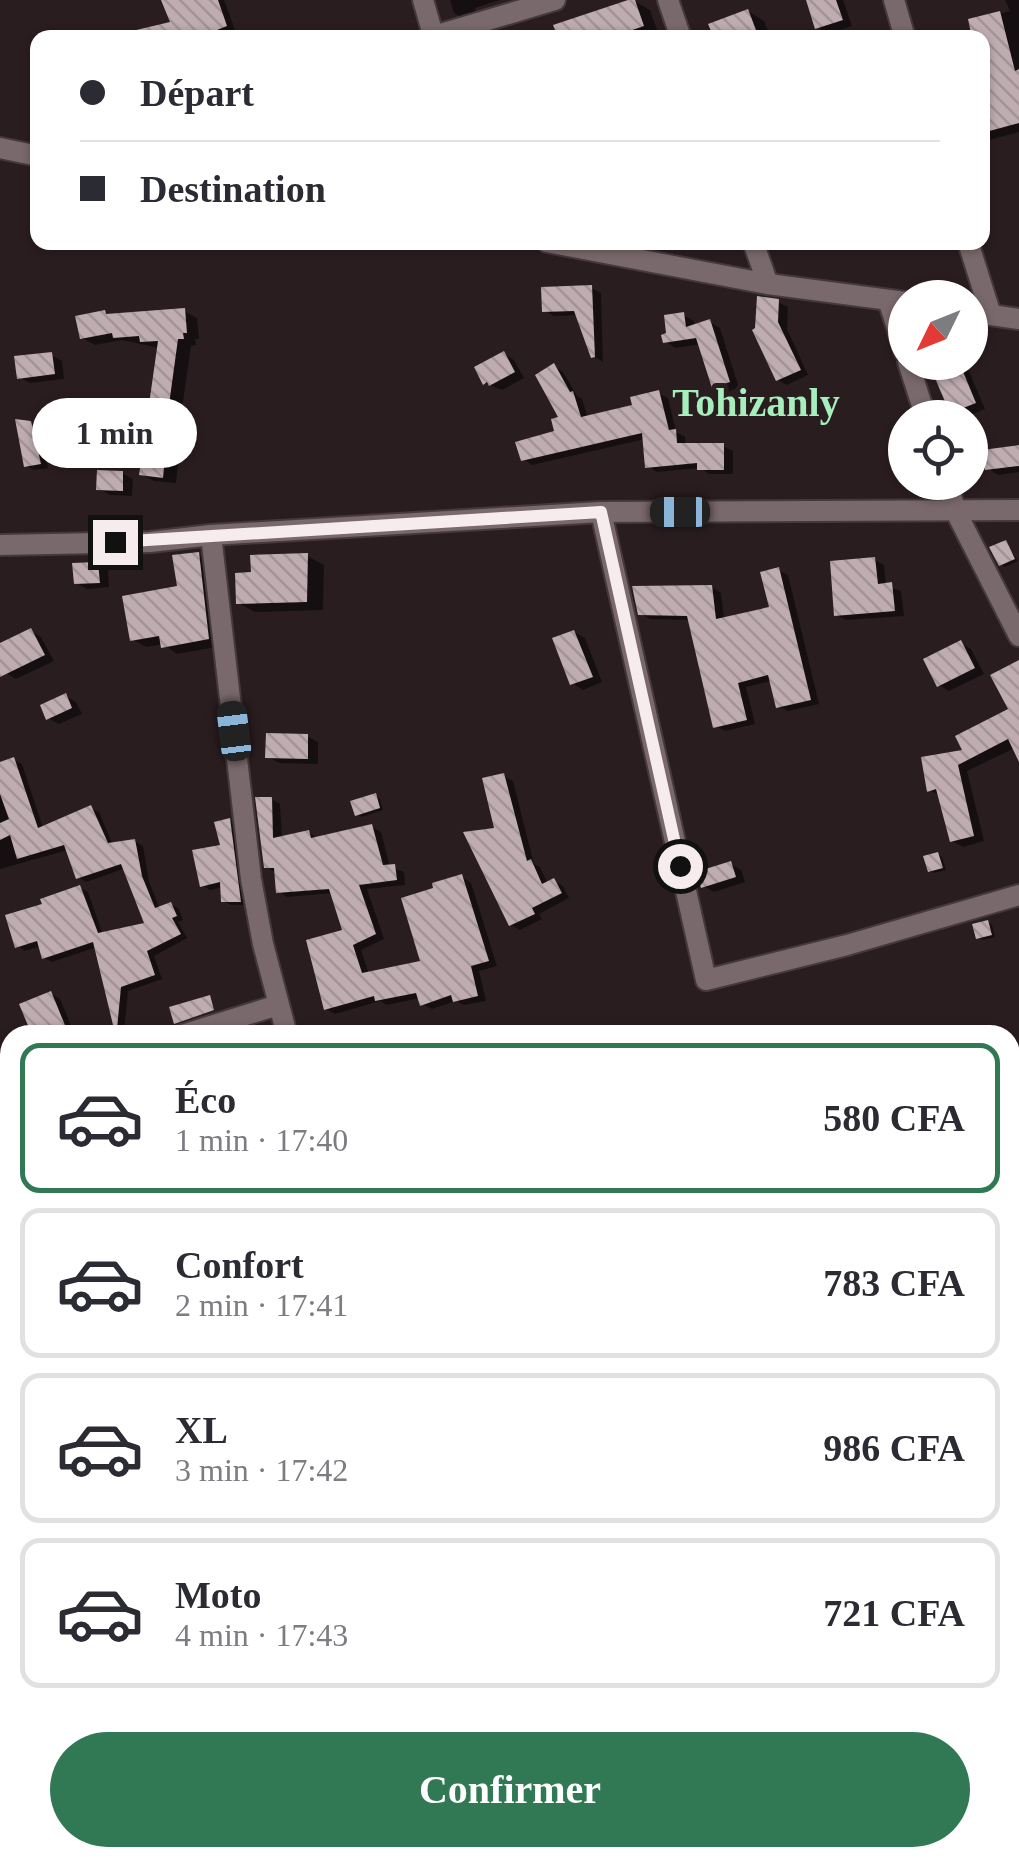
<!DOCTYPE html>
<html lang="fr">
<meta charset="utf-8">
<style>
:root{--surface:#fff;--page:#f7f7f7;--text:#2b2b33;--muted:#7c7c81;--line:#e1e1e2;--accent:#317955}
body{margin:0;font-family:"Times New Roman",serif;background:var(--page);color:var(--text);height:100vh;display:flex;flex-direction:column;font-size:38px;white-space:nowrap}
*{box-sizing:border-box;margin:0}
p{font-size:32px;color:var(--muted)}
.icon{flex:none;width:55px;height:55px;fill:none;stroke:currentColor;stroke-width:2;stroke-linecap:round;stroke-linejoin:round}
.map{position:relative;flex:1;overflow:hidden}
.panel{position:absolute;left:0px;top:1025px;width:1020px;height:842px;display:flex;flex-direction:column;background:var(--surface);border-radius:30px 30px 0 0;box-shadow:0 2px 8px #0004}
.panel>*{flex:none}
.top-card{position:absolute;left:30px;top:30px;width:960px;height:220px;border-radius:20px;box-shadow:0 2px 8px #0004;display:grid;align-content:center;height:220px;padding:0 50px;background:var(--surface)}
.needle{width:65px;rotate:227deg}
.controls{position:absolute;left:888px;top:280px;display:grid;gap:20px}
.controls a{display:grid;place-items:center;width:100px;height:100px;border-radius:50%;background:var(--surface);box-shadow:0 2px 8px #0004;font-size:50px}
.end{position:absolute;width:45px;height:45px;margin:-22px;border:12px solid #f6ecee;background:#111;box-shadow:0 0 0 5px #111}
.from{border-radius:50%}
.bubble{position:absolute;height:70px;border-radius:35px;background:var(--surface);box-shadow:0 2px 8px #0004;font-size:32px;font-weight:800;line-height:70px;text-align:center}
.car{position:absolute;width:30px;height:60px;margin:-30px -15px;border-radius:12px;box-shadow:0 0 8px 2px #0007;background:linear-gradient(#222 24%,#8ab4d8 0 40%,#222 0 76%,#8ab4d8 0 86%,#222 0)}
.top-card b{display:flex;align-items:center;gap:35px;height:95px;font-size:38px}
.top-card b+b{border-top:2px solid var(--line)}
.top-card i{width:25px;height:25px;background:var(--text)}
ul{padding:18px 0 0;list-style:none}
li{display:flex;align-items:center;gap:30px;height:150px;margin:0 20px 15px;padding:0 30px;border:5px solid var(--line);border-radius:20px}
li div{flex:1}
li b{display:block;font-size:38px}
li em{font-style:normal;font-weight:800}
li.selected{border-color:var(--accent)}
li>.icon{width:90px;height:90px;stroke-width:1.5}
.action{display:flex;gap:20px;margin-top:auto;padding:20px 50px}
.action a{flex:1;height:115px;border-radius:60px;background:var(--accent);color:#fff;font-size:40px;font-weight:800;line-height:115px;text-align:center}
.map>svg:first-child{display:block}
</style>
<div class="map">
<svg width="1019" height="1867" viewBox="0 0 1019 1867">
<defs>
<pattern id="building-back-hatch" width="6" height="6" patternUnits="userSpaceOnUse" patternTransform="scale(2.5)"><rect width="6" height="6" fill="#beacb0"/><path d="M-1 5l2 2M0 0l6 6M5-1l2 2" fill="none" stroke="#a19396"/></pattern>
</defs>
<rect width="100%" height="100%" fill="#2a1d20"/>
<!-- shadow -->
<g fill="#0007">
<polygon points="164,0 224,0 235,30 217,38 123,38 173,24"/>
<polygon points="450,0 500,0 475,8 477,15 464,19 454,13"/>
<polygon points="808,0 843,0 852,26 828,34 818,27"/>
<polygon points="1005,0 1019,0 1019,132 989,140 982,136 982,83 992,80 982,51 982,38 971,21 1010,11"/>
<polygon points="634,1 650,10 659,35 560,38"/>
<polygon points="748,11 764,21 771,38 717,38"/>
<polygon points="591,288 601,293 603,362 593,356 579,315 554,316 545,311"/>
<polygon points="778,302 788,307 787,329 808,375 787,385 778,380 755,331"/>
<polygon points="184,311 197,318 199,339 195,339 196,345 191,346 177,443 180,444 176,483 154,481 141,474 159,348 122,340 95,345 82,338 105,313 111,316"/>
<polygon points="683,315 694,321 695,327 710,322 720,328 739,388 725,392 714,386 701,344 675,348 665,341"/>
<polygon points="504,354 514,360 524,378 502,390 485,383"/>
<polygon points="51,355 62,361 64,379 30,383 19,377"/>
<polygon points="965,362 985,409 963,418 952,411 931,363"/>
<polygon points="554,366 563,372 577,396 582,399 588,418 635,406 658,393 668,398 676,432 685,437 686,446 723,446 733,451 733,474 709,474 700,468 657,472 648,466 645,439 532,465 523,459 557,433 562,418"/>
<polygon points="30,423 39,429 48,468 34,470 26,466"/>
<polygon points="1019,455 1019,472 998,475 987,468"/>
<polygon points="122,473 133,479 132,496 110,495 99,489"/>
<polygon points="1006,543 1018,561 1005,567 1001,564"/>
<polygon points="199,555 212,563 222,646 177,654 163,644 146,647 132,639 179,589"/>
<polygon points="307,556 324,565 323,610 255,612 238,603 253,575"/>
<polygon points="875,560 884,565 886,586 901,591 904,616 846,620 836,615"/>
<polygon points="98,564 108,570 109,587 87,589 76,583"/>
<polygon points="778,570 788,575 819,704 788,711 778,706 772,681 746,687 755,724 725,731 715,726 690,620 650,619 640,613 712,587 721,593 724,620 772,609"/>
<polygon points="31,631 41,637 54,661 16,679 6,673 0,662 0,646"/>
<polygon points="574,632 585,638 602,682 583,690 572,683"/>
<polygon points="961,643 971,649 984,674 949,691 939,685"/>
<polygon points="1019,666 1019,746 967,771 984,841 963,847 952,841 940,796 930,790 965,751 1011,710"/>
<polygon points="66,696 76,702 82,714 59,724 48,718"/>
<polygon points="307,736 318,742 318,764 279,763 268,757"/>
<polygon points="14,760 22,764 43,828 91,808 99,812 113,845 135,841 143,846 149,882 160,909 171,904 179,909 183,920 178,922 187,938 154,956 162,979 128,991 124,1032 116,1028 97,947 52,962 44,958 41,946 25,951 18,946 45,906 80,888 88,892 103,935 147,924 126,868 86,882 78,877 68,850 0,869 0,764"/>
<polygon points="504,776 513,781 534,864 540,867 548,884 554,881 563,886 569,898 539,914 542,919 520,930 511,925 497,830"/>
<polygon points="375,796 380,799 383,810 362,817 357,814"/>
<polygon points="271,799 280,804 282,839 308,832 318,838 371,826 381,832 390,867 404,872 405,885 367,889 384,939 361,950 369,974 423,963 462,877 471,883 497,966 479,971 486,1001 464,1005 456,1001 432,1009 422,1004 420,998 387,1005 380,1001 335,1014 326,1009 345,931 333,893 287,897 278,891 277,873 266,867"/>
<polygon points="230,821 238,825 248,905 231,905 223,901 223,887 210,890 202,885 223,847"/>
<polygon points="938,854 942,857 946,870 934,873 930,871"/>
<polygon points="731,864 741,870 745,882 714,892 703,886"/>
<polygon points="988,922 992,925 995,937 983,940 978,937"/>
<polygon points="51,993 60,999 75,1035 56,1035"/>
<polygon points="0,1154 10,1160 10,1180 0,1184"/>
<polygon points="10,1213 10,1267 0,1271 0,1215"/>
<polygon points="0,1305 10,1333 10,1353 3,1356 0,1354"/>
<polygon points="1019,1496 1019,1646 1017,1640 1010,1642 1010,1499"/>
<polygon points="1019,1812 1019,1867 899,1867 897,1861 907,1858 1010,1858 1010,1818"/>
<polygon points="757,1858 801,1858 806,1867 740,1867"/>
</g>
<!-- building -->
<g fill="url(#building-back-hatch)">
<polygon points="161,0 218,0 227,26 197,38 133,38 132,31 170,22"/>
<polygon points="628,0 635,0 644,26 609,38 558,38 553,25"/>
<polygon points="806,0 836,0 843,20 815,29"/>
<polygon points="748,9 759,38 714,38 708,24"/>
<polygon points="1000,11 1015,71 1019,69 1019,123 982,133 982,80 989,79 982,38 972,38 968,19"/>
<polygon points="592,285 595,357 591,358 574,311 542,312 541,287"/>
<polygon points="757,296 779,299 778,322 801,370 776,381 752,330 755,328"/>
<polygon points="185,308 187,333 183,333 184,339 178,339 165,434 167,434 163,478 139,475 158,341 140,342 139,336 113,338 112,333 80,339 75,316 105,310 106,314"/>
<polygon points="684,312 686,327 710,319 730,382 712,388 696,338 663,343 661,335 666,333 664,315"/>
<polygon points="504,351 515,372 489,386 487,382 483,385 474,367"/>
<polygon points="52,352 55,374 17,379 14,356"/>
<polygon points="928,362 959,362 976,403 950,413"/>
<polygon points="554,363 570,392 573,391 581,417 632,405 630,397 659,390 669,430 676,429 677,443 724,443 724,470 697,470 697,463 645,468 642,433 521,461 515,442 554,431 551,419 558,417 535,375"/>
<polygon points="15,419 31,421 41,464 24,467"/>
<polygon points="1019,445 1019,466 985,470 982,450"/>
<polygon points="97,470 123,471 123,491 96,490"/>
<polygon points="1006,540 1015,559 999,566 989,547"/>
<polygon points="199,552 209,639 161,648 159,636 130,641 122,596 177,586 172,555"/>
<polygon points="308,553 307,602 236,604 235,573 251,572 250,555"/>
<polygon points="875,557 878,584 892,582 895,611 834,616 830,561"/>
<polygon points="98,562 100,583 74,584 72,563"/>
<polygon points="779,567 811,700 776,708 768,675 738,683 747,720 713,728 687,616 638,615 632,586 712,585 716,619 769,607 760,572"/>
<polygon points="31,628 45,655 0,677 0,643"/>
<polygon points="574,630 593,677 570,685 552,638"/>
<polygon points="961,640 975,668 937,687 923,659"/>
<polygon points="1019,660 1019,762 1008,739 958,765 974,836 950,842 936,789 927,792 921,757 962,750 955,736 1008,709 990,675"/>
<polygon points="66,693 72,708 46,720 40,705"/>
<polygon points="266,733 308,734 308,759 265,758"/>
<polygon points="14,757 38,828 91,805 108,843 135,839 142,876 155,908 171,902 177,916 172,918 181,934 147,951 155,975 121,987 117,1029 114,1029 93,942 42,959 37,941 15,948 5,915 42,904 40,899 80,885 98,933 144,923 121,864 76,879 64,845 17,859 10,835 0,840 0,823 9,819 0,794 0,762"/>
<polygon points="504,773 527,861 531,859 542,884 554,878 562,893 532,908 535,914 509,926 463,832 494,828 482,778"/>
<polygon points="376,793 380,808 355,816 350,801"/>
<polygon points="255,797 272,797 273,838 309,830 311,838 372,824 383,865 395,864 397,880 359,885 376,934 353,945 362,973 420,961 401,898 433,888 432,883 462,874 489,961 471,966 478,996 453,1002 451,995 420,1006 416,993 375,1001 374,996 324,1010 306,940 342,930 329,889 276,893 274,868 264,868"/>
<polygon points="230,818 241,902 221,902 220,882 200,887 192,850 220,845 214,822"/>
<polygon points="938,852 943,868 928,872 923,856"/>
<polygon points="731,861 736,877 701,888 696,872"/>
<polygon points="988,920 992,935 976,939 972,924"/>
<polygon points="51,991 69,1035 32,1035 19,1004"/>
<polygon points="210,995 214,1010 174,1024 169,1007"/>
</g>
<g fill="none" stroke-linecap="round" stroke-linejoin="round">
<!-- minor casing -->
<g stroke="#44393c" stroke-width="24">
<g id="minor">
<polyline points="423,0 434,38"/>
<polyline points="668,0 681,38"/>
<polyline points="894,0 905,38"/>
<polyline points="427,38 555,0"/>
<polyline points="0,148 38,156"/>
<polyline points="547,242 768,284 905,302"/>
<polyline points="753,242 768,284"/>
<polyline points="968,242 991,315"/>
<polyline points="888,300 905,352"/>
<polyline points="970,312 1019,319"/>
<polyline points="908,362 926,418"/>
<polyline points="947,482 956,512 1019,636"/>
<polyline points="601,512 706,980 847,945 1019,895"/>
<polyline points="211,535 251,879 263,944 287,1035"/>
<polyline points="0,545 150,542 211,535 601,512 1019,510"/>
<polyline points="182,1035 278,1005"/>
<polyline points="0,1074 10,1085"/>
<polyline points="1010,1754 1019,1753"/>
</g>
</g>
<!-- minor -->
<use href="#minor" stroke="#7a696c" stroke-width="20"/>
</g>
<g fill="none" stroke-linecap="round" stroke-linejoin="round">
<!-- route -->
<polyline stroke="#f6ecee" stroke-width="12" points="115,542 601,512 680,866"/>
</g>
<g text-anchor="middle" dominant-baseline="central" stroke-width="10" stroke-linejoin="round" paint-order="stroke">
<!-- quarter labels -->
<g font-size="40" font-weight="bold" fill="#a6eebc" stroke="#2a1d20">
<text x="756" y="402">Tohizanly</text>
</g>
</g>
</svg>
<div class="controls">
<a><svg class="needle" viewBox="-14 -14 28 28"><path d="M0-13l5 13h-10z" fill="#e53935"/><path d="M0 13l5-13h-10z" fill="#7c7c81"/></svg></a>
<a><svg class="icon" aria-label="locate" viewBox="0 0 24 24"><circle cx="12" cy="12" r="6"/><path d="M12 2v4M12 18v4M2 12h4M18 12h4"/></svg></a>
</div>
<i class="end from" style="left:680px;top:866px"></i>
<i class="end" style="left:115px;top:542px"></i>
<div class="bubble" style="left:32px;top:398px;width:165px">1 min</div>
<i class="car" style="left:680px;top:512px;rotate:270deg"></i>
<i class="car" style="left:234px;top:731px;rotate:353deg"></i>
<div class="top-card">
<b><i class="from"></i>Départ</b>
<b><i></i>Destination</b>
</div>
<section class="panel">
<ul>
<li class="selected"><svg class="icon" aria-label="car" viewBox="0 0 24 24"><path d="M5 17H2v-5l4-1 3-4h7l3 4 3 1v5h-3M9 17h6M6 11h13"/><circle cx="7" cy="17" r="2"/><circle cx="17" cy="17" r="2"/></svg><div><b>Éco</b><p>1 min · 17:40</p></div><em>580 CFA</em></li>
<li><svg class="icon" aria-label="car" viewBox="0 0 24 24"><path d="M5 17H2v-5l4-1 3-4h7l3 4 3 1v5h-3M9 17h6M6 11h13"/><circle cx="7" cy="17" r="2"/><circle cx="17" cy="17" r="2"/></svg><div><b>Confort</b><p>2 min · 17:41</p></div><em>783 CFA</em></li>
<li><svg class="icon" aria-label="car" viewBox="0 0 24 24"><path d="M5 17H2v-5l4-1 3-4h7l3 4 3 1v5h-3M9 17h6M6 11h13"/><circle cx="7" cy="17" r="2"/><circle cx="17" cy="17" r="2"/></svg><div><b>XL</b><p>3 min · 17:42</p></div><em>986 CFA</em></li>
<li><svg class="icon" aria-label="car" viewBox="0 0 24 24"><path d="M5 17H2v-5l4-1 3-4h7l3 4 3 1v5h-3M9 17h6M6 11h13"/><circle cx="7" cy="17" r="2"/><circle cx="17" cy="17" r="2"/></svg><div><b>Moto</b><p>4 min · 17:43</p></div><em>721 CFA</em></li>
</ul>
<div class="action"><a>Confirmer</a></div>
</section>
</div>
